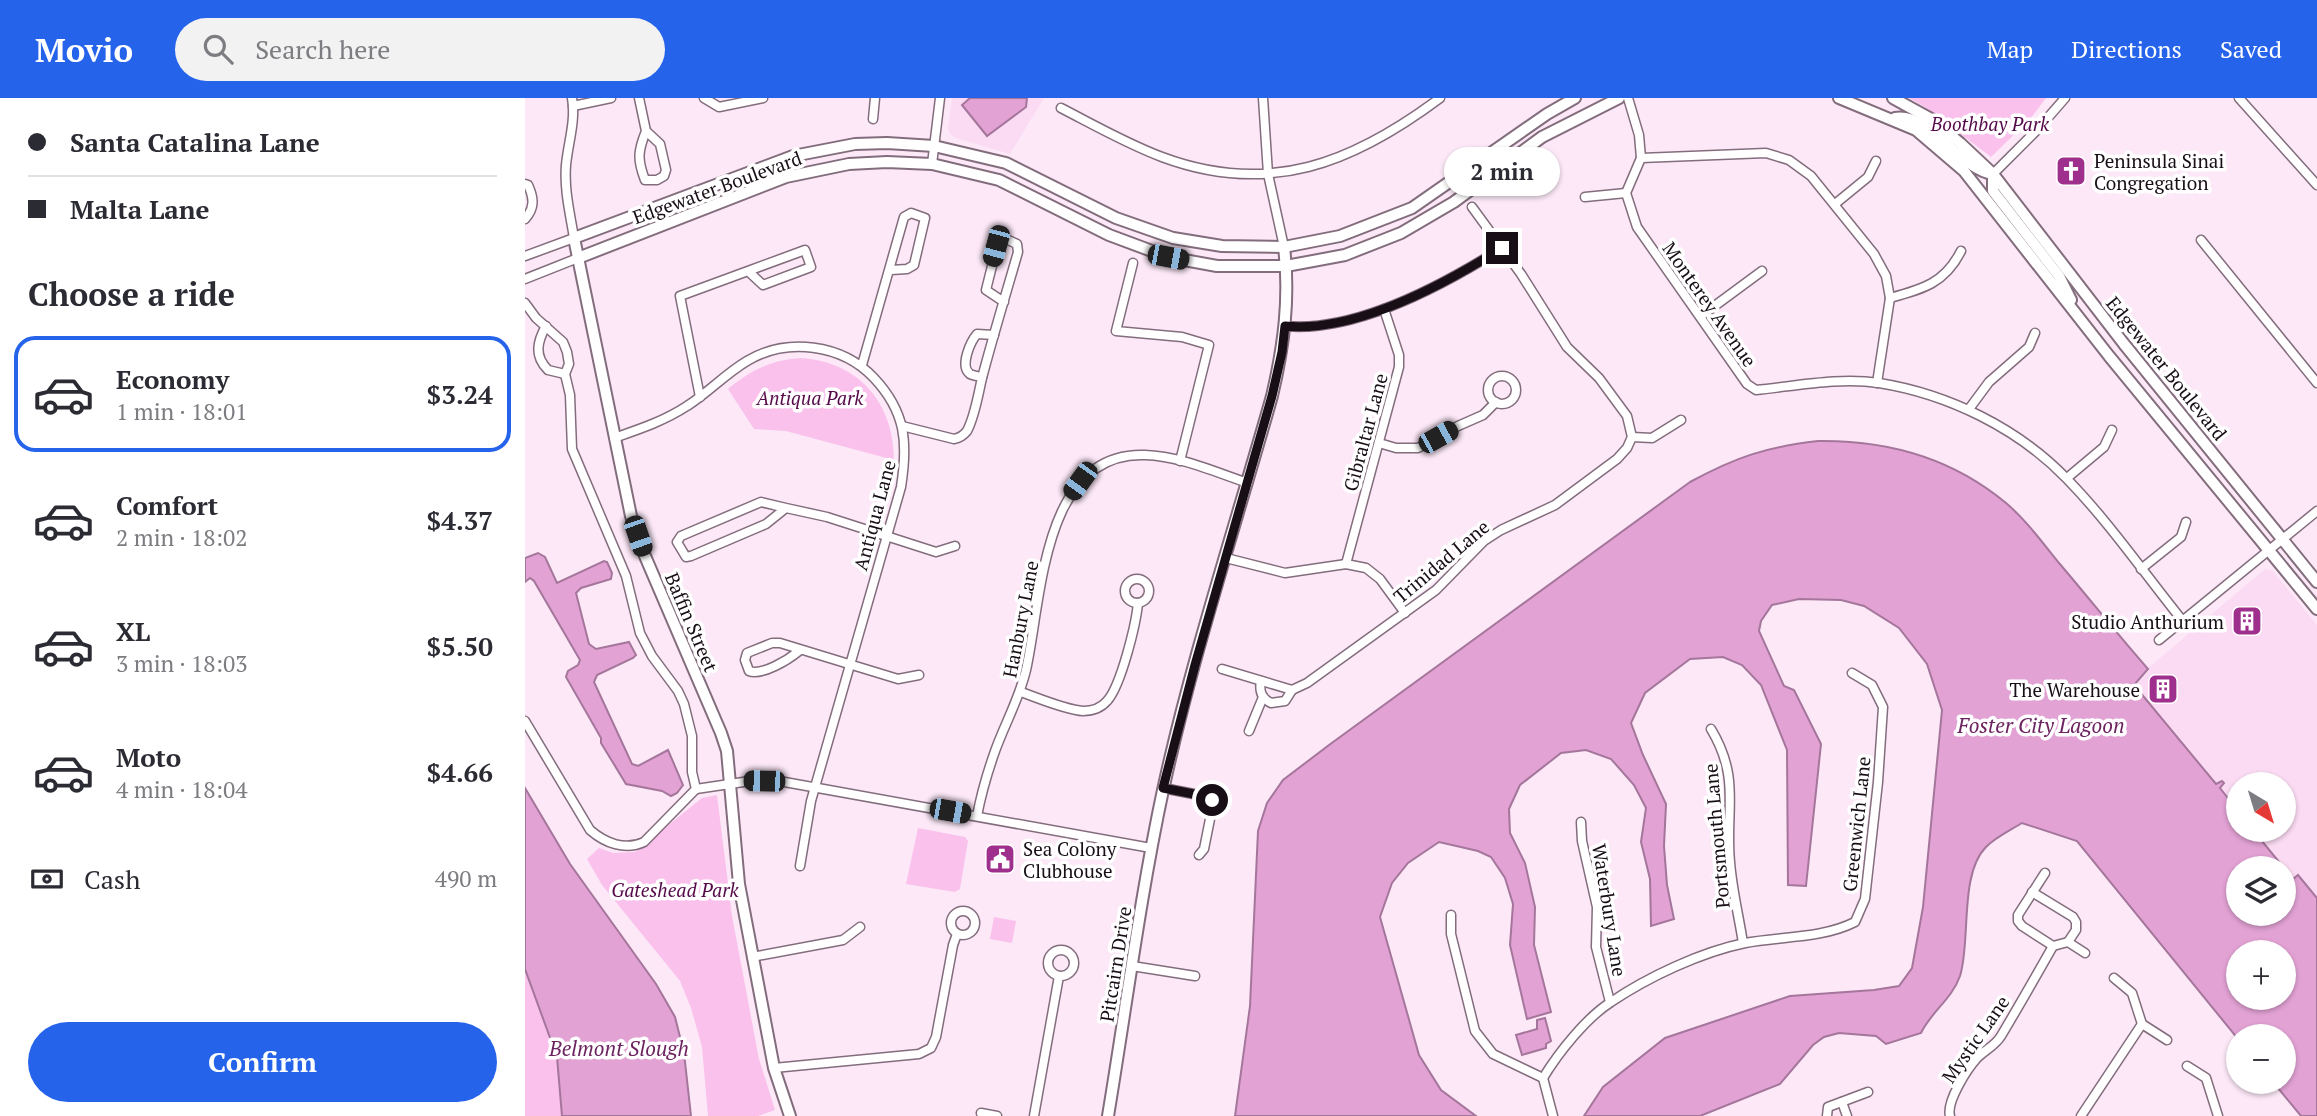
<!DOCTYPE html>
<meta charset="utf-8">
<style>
:root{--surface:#fff;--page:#f2f2f3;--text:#2b2b33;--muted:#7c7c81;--line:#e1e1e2;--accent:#2563eb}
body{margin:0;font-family:"PT Serif",serif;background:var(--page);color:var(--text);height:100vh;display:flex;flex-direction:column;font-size:26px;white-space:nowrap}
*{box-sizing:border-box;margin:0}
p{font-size:23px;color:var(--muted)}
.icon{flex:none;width:38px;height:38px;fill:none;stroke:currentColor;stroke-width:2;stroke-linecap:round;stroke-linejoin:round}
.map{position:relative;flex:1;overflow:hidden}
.sheet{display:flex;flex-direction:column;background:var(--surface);width:525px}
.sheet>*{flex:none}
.guide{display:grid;align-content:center;height:154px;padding:0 28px;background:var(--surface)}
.needle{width:46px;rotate:142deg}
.fabs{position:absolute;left:1701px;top:674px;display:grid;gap:14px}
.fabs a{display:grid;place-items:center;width:70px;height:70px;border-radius:50%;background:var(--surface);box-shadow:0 2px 5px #0004;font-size:35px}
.end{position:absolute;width:32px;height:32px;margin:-16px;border:9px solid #180f16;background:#fff;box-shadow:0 0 0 4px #fff}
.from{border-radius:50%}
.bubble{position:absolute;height:49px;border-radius:24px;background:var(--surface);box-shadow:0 2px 5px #0004;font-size:23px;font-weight:600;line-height:49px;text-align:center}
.car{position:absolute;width:21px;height:42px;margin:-21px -10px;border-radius:9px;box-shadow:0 0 5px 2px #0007;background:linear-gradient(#222 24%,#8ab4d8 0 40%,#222 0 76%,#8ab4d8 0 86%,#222 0)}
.guide b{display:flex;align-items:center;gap:24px;height:66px;font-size:26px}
.guide b+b{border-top:2px solid var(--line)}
.guide i{width:18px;height:18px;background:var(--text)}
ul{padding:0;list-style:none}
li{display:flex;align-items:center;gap:21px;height:116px;margin:0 14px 10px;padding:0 14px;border:4px solid transparent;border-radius:21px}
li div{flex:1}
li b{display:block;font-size:26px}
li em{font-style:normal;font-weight:600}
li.active{border-color:var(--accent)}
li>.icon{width:63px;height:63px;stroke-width:1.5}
h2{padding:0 28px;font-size:32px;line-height:84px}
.pay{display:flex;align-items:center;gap:18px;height:77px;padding:0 28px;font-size:26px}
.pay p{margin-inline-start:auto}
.button{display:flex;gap:14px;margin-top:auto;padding:14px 28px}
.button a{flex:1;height:80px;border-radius:42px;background:var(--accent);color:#fff;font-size:28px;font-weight:600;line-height:80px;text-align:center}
header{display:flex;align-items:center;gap:42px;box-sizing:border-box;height:98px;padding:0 35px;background:var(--accent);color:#fff}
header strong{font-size:33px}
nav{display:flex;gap:38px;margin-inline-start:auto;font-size:24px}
.search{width:490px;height:63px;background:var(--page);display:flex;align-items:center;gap:18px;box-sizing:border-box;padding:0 24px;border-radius:38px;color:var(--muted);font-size:26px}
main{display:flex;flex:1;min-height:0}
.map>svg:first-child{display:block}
</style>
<header>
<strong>Movio</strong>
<div class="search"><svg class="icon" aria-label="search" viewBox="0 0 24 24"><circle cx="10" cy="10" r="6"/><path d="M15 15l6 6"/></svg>Search here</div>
<nav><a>Map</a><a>Directions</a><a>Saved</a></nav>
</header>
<main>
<section class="sheet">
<div class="guide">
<b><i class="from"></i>Santa Catalina Lane</b>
<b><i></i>Malta Lane</b>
</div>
<h2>Choose a ride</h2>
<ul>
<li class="active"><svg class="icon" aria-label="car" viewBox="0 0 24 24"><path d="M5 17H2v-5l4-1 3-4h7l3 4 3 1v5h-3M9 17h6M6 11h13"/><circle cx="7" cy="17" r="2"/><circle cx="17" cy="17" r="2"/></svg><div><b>Economy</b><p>1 min · 18:01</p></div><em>$3.24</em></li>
<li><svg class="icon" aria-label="car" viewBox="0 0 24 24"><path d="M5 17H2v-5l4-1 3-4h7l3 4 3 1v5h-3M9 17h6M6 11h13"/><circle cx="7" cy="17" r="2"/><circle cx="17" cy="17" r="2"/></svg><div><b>Comfort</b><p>2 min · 18:02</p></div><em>$4.37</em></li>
<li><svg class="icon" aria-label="car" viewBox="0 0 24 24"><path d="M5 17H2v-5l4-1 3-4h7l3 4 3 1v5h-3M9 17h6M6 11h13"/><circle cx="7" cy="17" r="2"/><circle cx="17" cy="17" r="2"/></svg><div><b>XL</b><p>3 min · 18:03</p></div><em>$5.50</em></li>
<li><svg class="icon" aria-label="car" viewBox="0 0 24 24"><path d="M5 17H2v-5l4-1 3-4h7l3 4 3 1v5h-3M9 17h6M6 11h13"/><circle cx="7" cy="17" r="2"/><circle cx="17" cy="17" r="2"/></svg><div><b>Moto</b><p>4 min · 18:04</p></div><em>$4.66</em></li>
</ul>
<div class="pay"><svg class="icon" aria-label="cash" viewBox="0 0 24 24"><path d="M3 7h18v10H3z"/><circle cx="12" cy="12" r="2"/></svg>Cash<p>490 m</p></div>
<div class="button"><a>Confirm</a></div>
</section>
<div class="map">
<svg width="1792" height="1018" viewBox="0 0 1792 1018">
<rect width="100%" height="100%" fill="#fce8f7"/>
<!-- built -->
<g fill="#fbdbf3">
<polygon points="427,0 519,0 485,56 431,40 425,36 423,30"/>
<polygon points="1740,471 1748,473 1792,527 1792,800 1774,777 1768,781 1728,732 1759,732 1759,686 1713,686 1713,713 1694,689 1697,683 1691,687 1608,586 1621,575 1622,571"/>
</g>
<!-- green -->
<g fill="#fac1ed">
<polygon points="1384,0 1521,0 1505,21 1466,59 1400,9"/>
<path d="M276,260C334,264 369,305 369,362L261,333L229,331L203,291C226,272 246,262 276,260Z"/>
<polygon points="192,697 207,818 234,961 250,1012 233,1018 183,1018 177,949 166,910 155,883 77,787 62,761 74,750 88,755 110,754 177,700"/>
<polygon points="393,730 440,739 443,743 435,791 430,794 381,786"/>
<polygon points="469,819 491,823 487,845 465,841"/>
<polygon points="0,871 32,959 37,1018 0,1018"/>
</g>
<!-- water -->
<g fill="#e2a2d4" stroke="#a5769b" stroke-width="2" fill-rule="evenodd">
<polygon points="445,0 502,0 501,9 462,38 437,7"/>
<path d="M1293,343C1362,342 1427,360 1481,405C1501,422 1517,444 1534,465C1564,500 1592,536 1623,571L1609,587L1691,686L1697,683L1699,685L1695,690L1713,713V732H1728L1759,770H1713V816H1759V770L1768,781L1773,777L1792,800V1018H1776L1748,984H1759V938H1713V941L1552,743L1497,725C1486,732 1471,739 1461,749C1434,776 1446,844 1435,878C1427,901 1406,914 1396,935L1361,946L1351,938L1314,935L1299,939L1288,947L1255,986L1175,1018H1059L1078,989L1140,940L1265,898L1349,892L1374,888L1387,870L1398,809L1417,612L1402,566L1374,530L1339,508L1316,502L1274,501L1247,507L1236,523L1234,533L1259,588L1269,592L1296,646L1281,788L1263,787L1262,652L1236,587L1217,567L1198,559L1165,561L1120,595L1106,625L1118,657L1141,706L1139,748L1142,787L1149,821L1126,828L1125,781L1116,744L1121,710L1109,687L1086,661L1061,652L1036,655L995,687L984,711L985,735L1000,765L1010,809L1009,847L1026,914L1002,921L985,847L988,806L980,780L966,759L953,753L914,744L883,765L867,785L855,819L894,957L916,992L951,1018H710L725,908L733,733L742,705L758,682L804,647L1165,384C1211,359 1241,349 1293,343ZM1713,854H1759V900H1713Z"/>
<polygon points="13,455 20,459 32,485 79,463 82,464 87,475 86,481 56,490 51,495 64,546 71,551 104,544 111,557 108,560 72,577 69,584 107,666 113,668 143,652 158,687 152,695 146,698 137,693 101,686 76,645 76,640 41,579 43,573 53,567 55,562 9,483 5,480 0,484 0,460"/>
<polygon points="0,690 45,766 131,886 150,919 159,955 166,1018 37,1018 32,959 0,871"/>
<polygon points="1020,920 1026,943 1021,946 1021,950 997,957 991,937 1012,931 1012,922"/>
</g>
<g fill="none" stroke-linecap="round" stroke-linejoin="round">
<!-- minor casing -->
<g stroke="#836d7d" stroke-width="11">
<g id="minor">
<path d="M114,0L121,33L135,46L141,72L139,78L132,82H120C112,61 113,53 121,33"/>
<polyline points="179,0 194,9 238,0"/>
<polyline points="738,0 743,76 759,149"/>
<path d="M1103,0L1114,37L1116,60L1101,95L1112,129L1222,286L1231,292C1272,288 1314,279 1354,285C1423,296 1493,330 1542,381C1584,424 1619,475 1657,522"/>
<polyline points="1714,0 1792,87"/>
<polyline points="48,8 86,0"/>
<path d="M536,10C569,27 602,46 637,59C744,99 828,65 915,0"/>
<polyline points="348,21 350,0"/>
<polyline points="1116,60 1241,55 1264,62 1286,78 1349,156 1361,178 1365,200 1352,285"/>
<polyline points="407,66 415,0"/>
<polyline points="1468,76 1513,31 1540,0"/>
<path d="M0,86L3,87C9,100 10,110 0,121"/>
<polyline points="1060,99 1101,95"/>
<polyline points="1310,106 1343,79 1351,63"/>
<polyline points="947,109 996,176 1042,249 1074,280 1102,318 1107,339"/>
<polyline points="1676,142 1792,285"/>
<path d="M0,158L49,140C45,115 39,92 41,67C43,45 51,23 47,0"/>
<polyline points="608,165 591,233 657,239 684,247 655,363"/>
<polyline points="0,181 53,160"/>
<path d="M1365,200C1398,191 1420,185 1436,153"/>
<path d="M0,205L11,220L38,244L42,254L44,266L40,276L45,297L47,351L101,478L115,535L127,558L153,593L159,606L167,638V674L171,691L119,744C100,753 80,745 65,732L0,623"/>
<polyline points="1176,218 1237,173"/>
<path d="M21,228C12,244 9,258 23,272L40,276"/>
<path d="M760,228C830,235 920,186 977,150"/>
<polyline points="337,267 379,119 386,115 400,120 389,167 382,171 366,172"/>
<circle cx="977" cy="292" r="14"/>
<path d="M457,279C456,279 446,277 445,276C434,268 446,243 452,236L469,237"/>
<polyline points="175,299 155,198 223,173 238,187 286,169 280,152 223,173"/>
<polyline points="1444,311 1464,284 1504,249 1510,235"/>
<path d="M377,328L429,341C435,340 438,338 442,333C450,318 453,297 457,280C468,238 481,196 493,154L492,146L481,141L473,144L461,192L479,204"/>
<path d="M89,340C115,331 139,323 162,308C183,295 200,276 222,263C262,239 317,246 349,280C381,314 383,345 376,389L286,703L275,768"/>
<polyline points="854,345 871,350 893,350 933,328 958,317 971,304"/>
<polyline points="1542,380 1579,349 1587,332"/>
<polyline points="261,410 236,404 156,438 152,444 161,459 166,458 241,426 261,410 302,419 411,454 430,448"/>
<polyline points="701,460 760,475 821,466 841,470 855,481 880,515"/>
<polyline points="821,466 874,269 874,257 859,211"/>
<polyline points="1616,471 1656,439 1661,424"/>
<circle cx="612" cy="493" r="12"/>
<polyline points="1634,542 1792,413"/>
<path d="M274,553C263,562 237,578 224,573L220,562L222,555L247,545H255L373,581L394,577"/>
<polyline points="697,571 767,592 782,585 911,492 959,443 976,432 1030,407 1092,361 1102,350 1107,339 1127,340 1156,322"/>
<path d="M736,583C734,593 736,600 746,605L760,603L767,592"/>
<path d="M496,594C513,600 541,612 558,613C568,613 576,610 582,603C596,588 611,526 613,505"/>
<path d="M1186,631C1216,681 1200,712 1205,764C1207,791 1214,819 1218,845"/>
<polyline points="724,633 738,599"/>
<polyline points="638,690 679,698 687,702 688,706 679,751 674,757"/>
<polyline points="171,691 225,683 254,683 626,750"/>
<path d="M452,718C456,697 462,676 469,656C479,627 494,602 501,572C517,501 517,353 620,357C655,358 690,374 723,385"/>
<polyline points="1056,724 1057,743 1072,809 1071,849 1085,904"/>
<polyline points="1507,794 1548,819 1551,824 1551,832 1543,844 1528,848"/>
<circle cx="438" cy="825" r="12"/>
<polyline points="926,817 926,836 950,933 968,956 1018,980"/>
<polyline points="1543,844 1560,855"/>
<circle cx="536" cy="865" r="13"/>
<polyline points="227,859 318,842 335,829"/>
<polyline points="607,868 670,878"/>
<polyline points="1589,880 1607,895 1617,926 1642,942"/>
<polyline points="1662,968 1681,980 1693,1018"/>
<polyline points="249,970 394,956 406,950 411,939 428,847 432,836"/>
<path d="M1018,980C1034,954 1061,920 1086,904C1123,879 1176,854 1220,845C1256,838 1296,841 1330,824L1340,801L1353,684L1358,609L1347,587L1327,575"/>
<polyline points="1018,980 1028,1018"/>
<polyline points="1317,1004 1322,1018"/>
<polyline points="456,1015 472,1018"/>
<polyline points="509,1018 534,878"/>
<polyline points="1302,1018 1303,1009 1343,994"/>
<path d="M1425,1018C1421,1004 1442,971 1452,960C1460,952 1470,948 1476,938C1494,908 1511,878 1528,848L1497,828L1493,823V817L1520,775"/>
<polyline points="1556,1018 1617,926"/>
</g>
</g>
<!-- tertiary casing -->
<g stroke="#836d7d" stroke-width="14">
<g id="tertiary">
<polyline points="1314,0 1391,32 1439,73 1584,258 1792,511"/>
<polyline points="1368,0 1406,21 1435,45 1468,76 1599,246 1792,484"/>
<path d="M1370,20C1404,14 1435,72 1468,76"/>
<polyline points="1468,76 1468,93 1534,178 1546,202"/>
<polyline points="53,160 261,79 324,66 362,64 407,66 474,82 584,137 643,159 692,168 761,168 820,157 876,135 929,104 1017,39 1094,0"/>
<polyline points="265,1018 249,970 214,786 202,653 196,635 120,458 106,418 49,140 268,58 330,46 362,45 409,48 481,65 591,120 648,140 697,148 759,149 815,138 887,110 1022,16 1050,0"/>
<path d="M583,1018C601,910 615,800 638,692C667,559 710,429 747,298C759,247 765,200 759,149"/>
</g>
</g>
<!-- minor -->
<use href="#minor" stroke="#fff" stroke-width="8"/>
<!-- tertiary -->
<use href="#tertiary" stroke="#fff" stroke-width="10"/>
</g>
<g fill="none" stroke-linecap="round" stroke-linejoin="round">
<!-- route -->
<path stroke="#180f16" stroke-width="9" d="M687,702L679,698L638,690L670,567L747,298L757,254L760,228C830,235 920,186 977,150"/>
</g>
<!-- icons -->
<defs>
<g id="church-square" transform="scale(1.575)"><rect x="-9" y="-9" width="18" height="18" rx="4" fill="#9f2f8d" stroke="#fff"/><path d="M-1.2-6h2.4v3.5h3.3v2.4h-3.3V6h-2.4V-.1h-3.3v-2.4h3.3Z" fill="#fff"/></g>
<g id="building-square" transform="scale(1.575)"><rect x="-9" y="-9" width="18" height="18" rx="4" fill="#9f2f8d" stroke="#fff"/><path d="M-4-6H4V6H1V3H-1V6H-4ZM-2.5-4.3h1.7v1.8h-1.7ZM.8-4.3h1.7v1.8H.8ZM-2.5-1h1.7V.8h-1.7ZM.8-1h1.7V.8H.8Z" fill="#fff"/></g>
<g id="civic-square" transform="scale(1.575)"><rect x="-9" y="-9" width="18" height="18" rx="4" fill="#9f2f8d" stroke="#fff"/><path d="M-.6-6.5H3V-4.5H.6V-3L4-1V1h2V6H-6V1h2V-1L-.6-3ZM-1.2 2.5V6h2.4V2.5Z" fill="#fff"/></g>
</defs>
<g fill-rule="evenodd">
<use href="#church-square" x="1546" y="73"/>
<use href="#building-square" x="1722" y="523"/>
<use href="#building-square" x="1638" y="591"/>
<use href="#civic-square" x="475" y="761"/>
</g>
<g text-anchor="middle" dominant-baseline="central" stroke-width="7" stroke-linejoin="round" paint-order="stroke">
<!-- park labels -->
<g font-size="19" font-style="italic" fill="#55094a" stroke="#fff">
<text x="1465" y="25">Boothbay Park</text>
<text x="285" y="299">Antiqua Park</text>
<text x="150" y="791">Gateshead Park</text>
</g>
<!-- poi labels -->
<g font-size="19" fill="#180f16" stroke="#fff" text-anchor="start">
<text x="1569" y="62">Peninsula Sinai<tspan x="1569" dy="22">Congregation</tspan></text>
<text x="1699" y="523" text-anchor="end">Studio Anthurium</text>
<text x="1615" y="591" text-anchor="end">The Warehouse</text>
<text x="498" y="750">Sea Colony<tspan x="498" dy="22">Clubhouse</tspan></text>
</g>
<!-- street labels -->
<g font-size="19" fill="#180f16" stroke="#fff">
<text transform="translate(192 89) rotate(-20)">Edgewater Boulevard</text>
<text transform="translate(1185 206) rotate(55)">Monterey Avenue</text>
<text transform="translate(1642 270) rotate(51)">Edgewater Boulevard</text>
<text transform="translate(840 334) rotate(-75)">Gibraltar Lane</text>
<text transform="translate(349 417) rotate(-75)">Antiqua Lane</text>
<text transform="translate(916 463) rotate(-40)">Trinidad Lane</text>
<text transform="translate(495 521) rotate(-79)">Hanbury Lane</text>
<text transform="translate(167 524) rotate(67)">Baffin Street</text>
<text transform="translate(1331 726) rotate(-84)">Greenwich Lane</text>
<text transform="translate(1191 738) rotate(-95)">Portsmouth Lane</text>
<text transform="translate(1085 812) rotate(81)">Waterbury Lane</text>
<text transform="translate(590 866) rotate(-81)">Pitcairn Drive</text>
<text transform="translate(1450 941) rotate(-55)">Mystic Lane</text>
</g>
<!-- water labels -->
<g font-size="21" font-style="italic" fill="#6c2360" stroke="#fff">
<text x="1516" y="627">Foster City Lagoon</text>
<text x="94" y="950">Belmont Slough</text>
</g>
</g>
</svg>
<div class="fabs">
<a><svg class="needle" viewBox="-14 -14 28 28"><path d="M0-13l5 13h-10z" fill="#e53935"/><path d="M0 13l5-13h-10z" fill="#7c7c81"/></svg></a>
<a><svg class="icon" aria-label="layers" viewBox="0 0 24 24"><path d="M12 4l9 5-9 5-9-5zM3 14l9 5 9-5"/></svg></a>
<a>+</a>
<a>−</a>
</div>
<i class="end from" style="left:687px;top:702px"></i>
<i class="end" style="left:977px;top:150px"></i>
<div class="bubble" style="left:919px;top:49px;width:116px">2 min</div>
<i class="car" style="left:471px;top:148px;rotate:195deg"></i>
<i class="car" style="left:643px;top:159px;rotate:101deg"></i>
<i class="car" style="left:913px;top:339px;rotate:61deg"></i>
<i class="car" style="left:555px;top:383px;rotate:216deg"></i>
<i class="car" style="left:113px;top:438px;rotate:161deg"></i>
<i class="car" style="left:239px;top:683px;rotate:271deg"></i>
<i class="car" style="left:425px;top:713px;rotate:100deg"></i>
</div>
</main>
